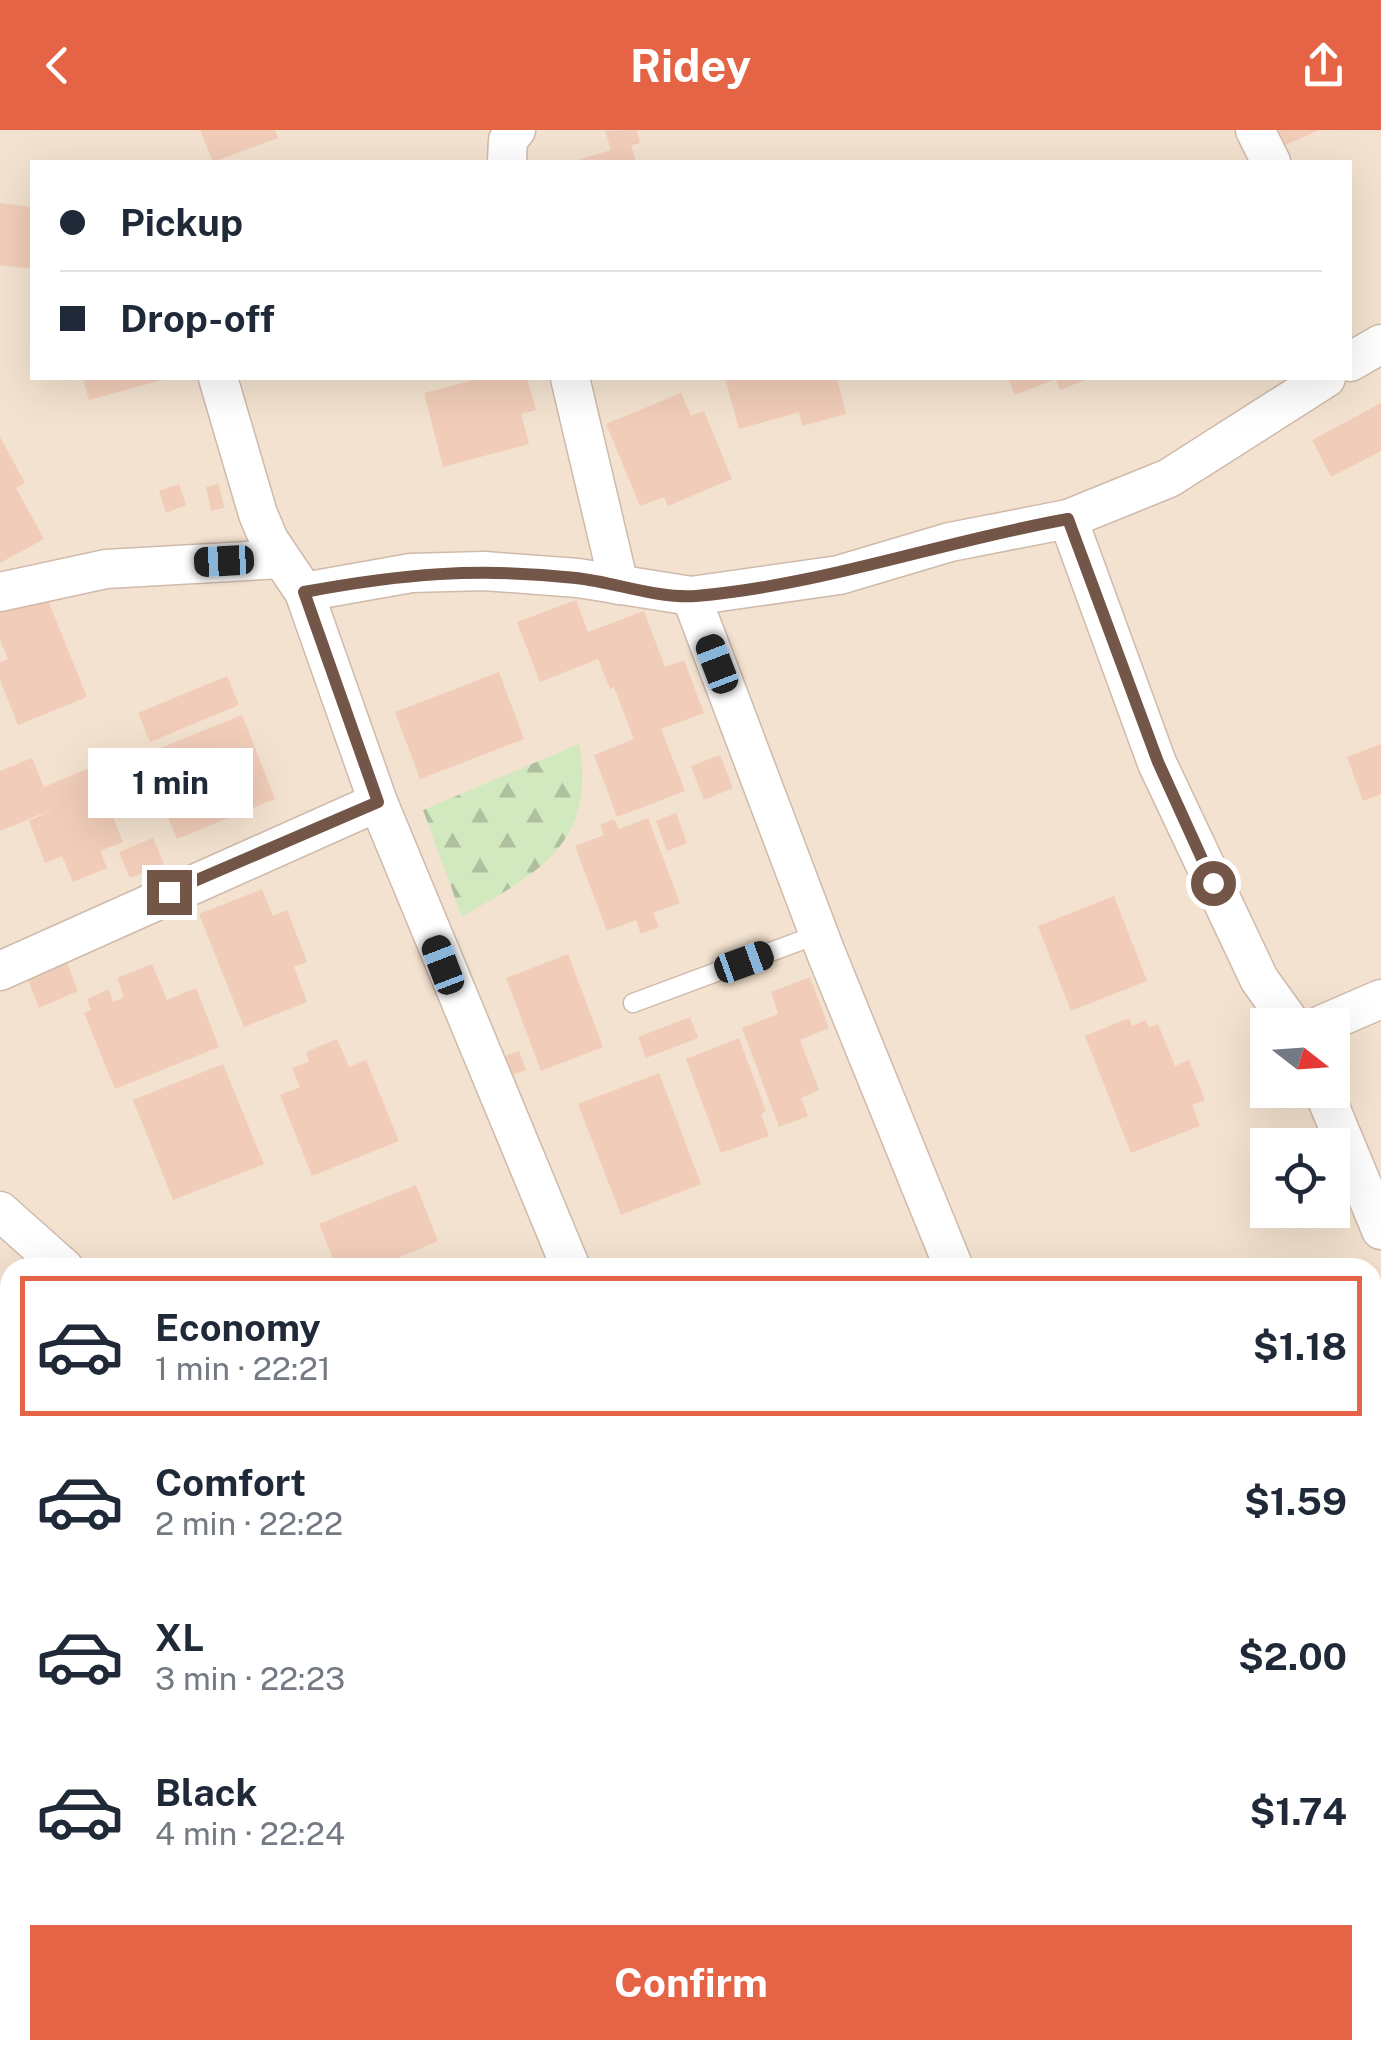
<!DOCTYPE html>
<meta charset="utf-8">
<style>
:root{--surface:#fff;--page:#f6f6f7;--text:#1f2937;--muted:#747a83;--line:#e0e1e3;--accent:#e66446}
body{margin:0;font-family:"Public Sans",sans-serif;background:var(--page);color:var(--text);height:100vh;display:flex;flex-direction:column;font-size:38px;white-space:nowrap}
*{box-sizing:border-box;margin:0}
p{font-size:32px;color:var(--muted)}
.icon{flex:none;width:55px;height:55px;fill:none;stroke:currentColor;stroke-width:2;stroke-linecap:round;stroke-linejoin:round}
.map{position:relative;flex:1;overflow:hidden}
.drawer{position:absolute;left:0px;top:1128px;width:1382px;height:802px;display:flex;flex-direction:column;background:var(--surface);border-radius:30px 30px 0 0;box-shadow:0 10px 40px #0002}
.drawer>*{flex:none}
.banner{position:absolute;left:30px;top:30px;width:1322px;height:220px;border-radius:0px;box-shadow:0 10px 40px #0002;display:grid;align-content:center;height:220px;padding:0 30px;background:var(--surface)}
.needle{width:65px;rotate:107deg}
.controls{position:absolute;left:1250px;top:878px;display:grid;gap:20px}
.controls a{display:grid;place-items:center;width:100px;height:100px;border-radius:0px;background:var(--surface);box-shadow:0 10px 40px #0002;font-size:50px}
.end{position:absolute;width:45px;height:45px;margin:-22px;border:12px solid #735648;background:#fff;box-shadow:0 0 0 5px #fff}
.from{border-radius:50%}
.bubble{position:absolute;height:70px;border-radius:0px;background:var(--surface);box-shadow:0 10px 40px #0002;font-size:32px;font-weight:700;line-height:70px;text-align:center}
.car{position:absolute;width:30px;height:60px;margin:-30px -15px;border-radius:12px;box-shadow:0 0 8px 2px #0007;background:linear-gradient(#222 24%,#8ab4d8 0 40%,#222 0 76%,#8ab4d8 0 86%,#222 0)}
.banner b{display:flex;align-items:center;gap:35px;height:95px;font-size:38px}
.banner b+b{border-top:2px solid var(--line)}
.banner i{width:25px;height:25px;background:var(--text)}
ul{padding:18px 0 0;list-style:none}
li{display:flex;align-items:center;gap:30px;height:140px;margin:0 20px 15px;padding:0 10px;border:5px solid transparent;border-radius:0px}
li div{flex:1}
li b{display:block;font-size:38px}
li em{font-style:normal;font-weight:700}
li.on{border-color:var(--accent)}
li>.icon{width:90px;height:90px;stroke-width:1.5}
.cta{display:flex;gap:20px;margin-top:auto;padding:20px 30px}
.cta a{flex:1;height:115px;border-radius:0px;background:var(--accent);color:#fff;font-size:40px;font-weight:700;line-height:115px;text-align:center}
header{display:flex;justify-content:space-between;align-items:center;height:130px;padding:0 30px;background:var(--accent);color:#fff;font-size:45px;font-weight:700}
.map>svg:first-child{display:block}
</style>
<header><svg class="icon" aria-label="back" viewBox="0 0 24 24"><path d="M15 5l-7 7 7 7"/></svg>Ridey<svg class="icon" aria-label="share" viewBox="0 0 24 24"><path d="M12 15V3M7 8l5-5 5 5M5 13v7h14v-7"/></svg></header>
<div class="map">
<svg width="1381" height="1929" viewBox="0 0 1381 1929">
<defs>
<pattern id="forest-firs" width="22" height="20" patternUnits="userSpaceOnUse" patternTransform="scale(2.5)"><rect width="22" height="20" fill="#d2e9c0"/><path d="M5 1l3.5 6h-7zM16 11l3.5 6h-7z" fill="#afc09e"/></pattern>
</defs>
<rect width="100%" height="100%" fill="#fcf0e1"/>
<!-- residential -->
<path fill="#f3e2cf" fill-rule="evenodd" d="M0,0H1381V1929H0ZM32,32H1350V248H32ZM1268,895H1332V960H1268ZM1268,1015H1332V1080H1268ZM10,1138H1372V1920H10Z"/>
<!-- forest -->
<path fill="url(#forest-firs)" d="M579,614C597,714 537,743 462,787L423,680Z"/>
<!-- building -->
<g fill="#f1cdb9">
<polygon points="200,0 275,0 278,8 213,32"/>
<polygon points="637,0 640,13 631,15 636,32 570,32 611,20 605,1"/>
<polygon points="1265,0 1319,0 1274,20"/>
<polygon points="0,73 32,77 32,139 0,135"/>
<polygon points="83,248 166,248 166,249 89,270"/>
<polygon points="482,248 527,248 536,280 521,284 529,314 443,337 424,263"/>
<polygon points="725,248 837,248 846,284 802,296 799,282 739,299"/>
<polygon points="1008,248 1090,248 1060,260 1056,249 1015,265"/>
<polygon points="681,263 691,286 704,281 732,349 668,376 664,367 640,376 606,294"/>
<polygon points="1381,273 1381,321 1331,347 1312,310"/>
<polygon points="0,307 25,353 16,358 44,409 0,433"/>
<polygon points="179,354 186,375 166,383 159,361"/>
<polygon points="219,354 224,378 211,381 206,357"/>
<polygon points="45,463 87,567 18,595 0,550 0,532 8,529 0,510 0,481"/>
<polygon points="576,470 588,502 644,481 665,537 684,530 704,583 661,599 685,661 617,687 594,625 634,609 614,557 610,559 598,529 540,552 517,492"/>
<polygon points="499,542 524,609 420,649 395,582"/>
<polygon points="227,546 239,575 150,612 138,583"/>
<polygon points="242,585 275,669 177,709 143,625"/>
<polygon points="1381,614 1381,664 1363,671 1347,627"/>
<polygon points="720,625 733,658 704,670 691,636"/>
<polygon points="32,628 44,657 92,637 123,712 100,721 107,738 73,752 62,726 45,733 29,691 54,679 0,701 0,641"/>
<polygon points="676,683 687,713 667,721 656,691"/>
<polygon points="648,688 680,773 653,783 659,797 641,804 636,790 607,801 575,716 604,705 600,695 614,689 619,699"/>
<polygon points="153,708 164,734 130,748 119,722"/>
<polygon points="262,759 273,786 287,780 307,832 294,837 307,872 244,897 199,784"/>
<polygon points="1114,766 1147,851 1071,881 1038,796"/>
<polygon points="63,823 78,861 39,878 24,839"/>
<polygon points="568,824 603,917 541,941 506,848"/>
<polygon points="152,834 167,870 196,858 219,917 115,959 84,883 91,880 87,869 109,859 113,872 124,867 117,848"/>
<polygon points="810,847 829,898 800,910 819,960 801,968 808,986 779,997 742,898 778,884 771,862"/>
<polygon points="690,887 698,908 646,928 638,907"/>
<polygon points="1129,888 1132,896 1146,890 1149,898 1158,894 1175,936 1189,930 1205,970 1192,975 1200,996 1131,1023 1085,906"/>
<polygon points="739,908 766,981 761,984 769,1006 721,1023 686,929"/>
<polygon points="337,909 349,937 366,930 399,1011 312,1046 280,965 300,957 292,938 309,932 306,922"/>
<polygon points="519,921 526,940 512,945 505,926"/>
<polygon points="223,934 264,1034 173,1070 133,970"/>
<polygon points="659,943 701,1054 621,1085 578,974"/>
<polygon points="416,1055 438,1111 374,1138 337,1138 319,1094"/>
<polygon points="1372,1879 1381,1881 1379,1929 1330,1929 1333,1920 1372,1920"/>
<polygon points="93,1920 190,1920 189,1929 92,1929"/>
<polygon points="440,1920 531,1920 528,1929 436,1929"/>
<polygon points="550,1920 592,1920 589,1929 546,1929"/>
</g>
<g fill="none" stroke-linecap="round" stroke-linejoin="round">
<!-- service casing -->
<g stroke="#cfbaab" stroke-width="21">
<polyline id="service" points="633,873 819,804"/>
</g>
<!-- minor casing -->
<g stroke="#cfbaab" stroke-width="41">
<g id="minor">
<polyline points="1255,0 1271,32"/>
<polyline points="507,32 508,10 516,0"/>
<polyline points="1350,232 1381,214"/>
<polyline points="218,248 258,384 269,410 304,462 378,672 571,1138"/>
<polyline points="570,248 619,455"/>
<polyline points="1068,389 1157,633 1259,849 1292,895"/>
<polyline points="0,462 106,439 281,429"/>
<polyline points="304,462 411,443 484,441 578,448 691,466 839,445 950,412 1068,389 1169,348 1326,248"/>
<polyline points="691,466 826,823 954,1138"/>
<polyline points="0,841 378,672"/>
<polyline points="1321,895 1381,869"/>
<polyline points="1323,960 1381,1100"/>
<polyline points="0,1081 64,1138"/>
<polyline points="1372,1173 1381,1170"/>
<polyline points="10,1616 10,1725"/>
<polyline points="1372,1620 1381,1622"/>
<polyline points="1025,1920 1037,1929"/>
<polyline points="15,1929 15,1920"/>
<polyline points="363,1929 364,1920"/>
<polyline points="763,1929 768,1920"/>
</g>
</g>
<!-- service -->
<use href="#service" stroke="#fff" stroke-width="18"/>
<!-- minor -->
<use href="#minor" stroke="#fff" stroke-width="38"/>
</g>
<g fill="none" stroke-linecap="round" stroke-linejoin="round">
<!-- route -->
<path stroke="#735648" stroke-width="12" d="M169,762L378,672L304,462C401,444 477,437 576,448C614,452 658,469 696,466C823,455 943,411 1068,389L1158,632L1213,753"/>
</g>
</svg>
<div class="controls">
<a><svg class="needle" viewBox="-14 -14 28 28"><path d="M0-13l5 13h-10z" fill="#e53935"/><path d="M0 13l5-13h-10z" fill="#747a83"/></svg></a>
<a><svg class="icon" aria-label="locate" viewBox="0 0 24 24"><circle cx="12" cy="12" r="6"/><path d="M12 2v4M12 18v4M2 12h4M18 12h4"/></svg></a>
</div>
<i class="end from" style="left:1213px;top:753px"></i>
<i class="end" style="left:169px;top:762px"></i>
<div class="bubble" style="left:88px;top:618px;width:165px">1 min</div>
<i class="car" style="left:224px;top:431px;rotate:267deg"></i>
<i class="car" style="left:717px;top:534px;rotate:339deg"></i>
<i class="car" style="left:744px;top:832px;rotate:70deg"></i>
<i class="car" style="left:443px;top:835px;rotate:339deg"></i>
<div class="banner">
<b><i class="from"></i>Pickup</b>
<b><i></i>Drop-off</b>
</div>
<section class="drawer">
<ul>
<li class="on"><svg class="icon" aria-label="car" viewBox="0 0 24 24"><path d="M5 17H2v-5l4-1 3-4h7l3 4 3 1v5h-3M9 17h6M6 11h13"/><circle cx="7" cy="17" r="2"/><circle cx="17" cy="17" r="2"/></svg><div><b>Economy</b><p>1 min · 22:21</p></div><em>$1.18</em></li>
<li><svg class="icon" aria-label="car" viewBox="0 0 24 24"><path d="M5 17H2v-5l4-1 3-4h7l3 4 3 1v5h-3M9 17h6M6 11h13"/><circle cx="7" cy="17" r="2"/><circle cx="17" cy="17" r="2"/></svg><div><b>Comfort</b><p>2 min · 22:22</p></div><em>$1.59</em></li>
<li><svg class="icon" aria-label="car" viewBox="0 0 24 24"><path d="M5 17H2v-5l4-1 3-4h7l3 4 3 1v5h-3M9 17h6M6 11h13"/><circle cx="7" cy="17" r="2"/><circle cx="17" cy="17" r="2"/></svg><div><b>XL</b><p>3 min · 22:23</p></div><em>$2.00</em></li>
<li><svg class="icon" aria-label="car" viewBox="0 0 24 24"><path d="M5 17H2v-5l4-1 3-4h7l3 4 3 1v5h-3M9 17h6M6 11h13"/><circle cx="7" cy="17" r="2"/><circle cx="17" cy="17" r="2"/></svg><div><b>Black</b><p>4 min · 22:24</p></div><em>$1.74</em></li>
</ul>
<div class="cta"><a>Confirm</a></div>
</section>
</div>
